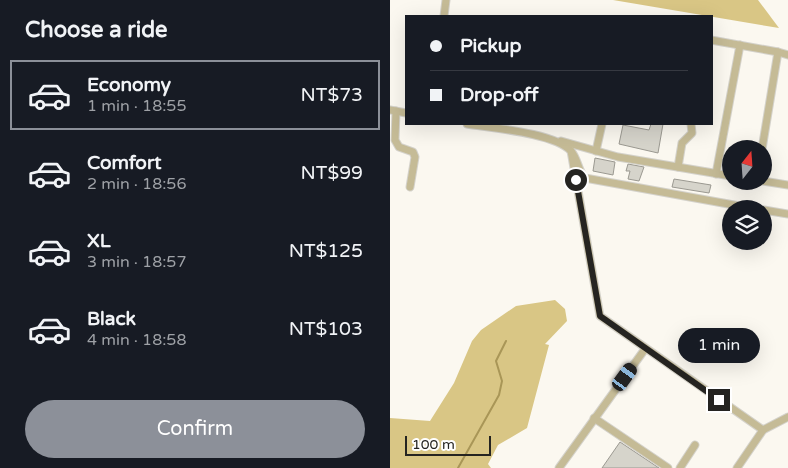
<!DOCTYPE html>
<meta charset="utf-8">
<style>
:root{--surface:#171b24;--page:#20242c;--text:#f1f3f6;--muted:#9ea1a6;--line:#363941;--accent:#8c9099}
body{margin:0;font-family:"Varela Round",sans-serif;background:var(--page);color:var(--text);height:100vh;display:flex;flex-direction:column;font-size:19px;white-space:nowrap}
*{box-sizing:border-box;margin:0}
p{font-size:16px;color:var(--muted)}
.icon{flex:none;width:28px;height:28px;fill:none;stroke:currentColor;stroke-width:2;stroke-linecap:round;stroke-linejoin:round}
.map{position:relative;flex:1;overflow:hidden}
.sheet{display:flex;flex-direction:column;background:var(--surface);width:390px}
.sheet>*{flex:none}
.banner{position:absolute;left:15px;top:15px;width:308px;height:110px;border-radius:0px;box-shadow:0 5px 20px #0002;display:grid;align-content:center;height:110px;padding:0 25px;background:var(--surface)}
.needle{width:32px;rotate:17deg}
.fabs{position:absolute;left:332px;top:140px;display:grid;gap:10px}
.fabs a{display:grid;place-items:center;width:50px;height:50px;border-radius:50%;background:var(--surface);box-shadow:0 5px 20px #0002;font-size:25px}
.scale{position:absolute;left:15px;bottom:12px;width:86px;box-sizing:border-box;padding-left:5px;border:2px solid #252421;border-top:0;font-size:14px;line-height:18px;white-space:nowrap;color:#252421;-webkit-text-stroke:4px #fff;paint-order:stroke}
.end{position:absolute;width:22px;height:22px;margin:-11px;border:6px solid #252421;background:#fff;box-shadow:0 0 0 2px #fff}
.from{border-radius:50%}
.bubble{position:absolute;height:35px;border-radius:18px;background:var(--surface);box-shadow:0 5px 20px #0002;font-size:16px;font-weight:600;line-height:35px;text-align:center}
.car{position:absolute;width:15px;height:30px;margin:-15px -8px;border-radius:6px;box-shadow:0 0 4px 1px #0007;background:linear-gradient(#222 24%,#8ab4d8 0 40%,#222 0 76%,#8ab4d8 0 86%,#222 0)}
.banner b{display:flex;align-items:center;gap:18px;height:48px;font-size:19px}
.banner b+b{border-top:1px solid var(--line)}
.banner i{width:12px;height:12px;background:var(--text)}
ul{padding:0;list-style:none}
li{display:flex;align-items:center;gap:15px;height:70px;margin:0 10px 8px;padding:0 15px;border:2px solid transparent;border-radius:0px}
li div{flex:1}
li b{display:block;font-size:19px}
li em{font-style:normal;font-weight:600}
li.current{border-color:var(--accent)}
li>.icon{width:45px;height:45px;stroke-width:1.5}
h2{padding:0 25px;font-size:22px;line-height:60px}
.cta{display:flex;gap:10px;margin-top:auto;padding:10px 25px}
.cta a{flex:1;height:58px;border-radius:30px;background:var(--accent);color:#fff;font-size:20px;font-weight:600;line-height:58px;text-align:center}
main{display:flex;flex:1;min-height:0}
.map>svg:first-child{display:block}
</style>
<main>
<section class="sheet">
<h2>Choose a ride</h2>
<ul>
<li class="current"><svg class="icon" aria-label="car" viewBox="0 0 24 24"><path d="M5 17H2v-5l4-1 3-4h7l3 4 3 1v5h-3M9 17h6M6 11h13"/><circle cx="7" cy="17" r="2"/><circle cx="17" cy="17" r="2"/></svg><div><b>Economy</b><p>1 min · 18:55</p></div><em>NT$73</em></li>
<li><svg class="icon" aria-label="car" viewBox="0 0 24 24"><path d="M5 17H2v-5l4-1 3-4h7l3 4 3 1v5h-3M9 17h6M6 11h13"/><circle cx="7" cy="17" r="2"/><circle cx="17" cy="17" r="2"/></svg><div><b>Comfort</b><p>2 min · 18:56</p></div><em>NT$99</em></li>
<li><svg class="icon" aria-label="car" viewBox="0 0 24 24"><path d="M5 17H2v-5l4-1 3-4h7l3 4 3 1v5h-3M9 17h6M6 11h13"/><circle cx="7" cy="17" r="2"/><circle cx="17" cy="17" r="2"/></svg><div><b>XL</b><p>3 min · 18:57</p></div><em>NT$125</em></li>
<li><svg class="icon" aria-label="car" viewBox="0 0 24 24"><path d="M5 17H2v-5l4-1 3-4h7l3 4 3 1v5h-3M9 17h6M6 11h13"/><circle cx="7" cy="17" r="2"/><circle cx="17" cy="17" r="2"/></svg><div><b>Black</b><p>4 min · 18:58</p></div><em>NT$103</em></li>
</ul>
<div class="cta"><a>Confirm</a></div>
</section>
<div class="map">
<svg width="398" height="468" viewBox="0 0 398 468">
<rect width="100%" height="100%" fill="#fbf8f0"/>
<!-- green -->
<g fill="#d9c685">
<polygon points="223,0 368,0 389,28"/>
<polygon points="165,300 175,309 177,321 155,344 159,345 137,428 108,445 98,464 101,468 0,468 0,418 40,421 64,383 82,341 91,330 126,306"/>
</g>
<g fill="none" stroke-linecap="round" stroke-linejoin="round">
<!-- stream -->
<polyline stroke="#a99657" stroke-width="2" points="68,468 109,395 112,381 106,361 116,341"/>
</g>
<!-- building -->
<g fill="#d6d4cb" stroke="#9b9991">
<polygon points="261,124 273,124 268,153 229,144 233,125 259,130"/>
<polygon points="205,158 225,162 223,175 203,171"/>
<polygon points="238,164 254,167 249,181 238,179 240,171 236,171"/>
<polygon points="284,179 321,185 319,193 282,187"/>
<polygon points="230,442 269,468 212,468"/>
</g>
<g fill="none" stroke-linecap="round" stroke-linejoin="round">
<!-- minor casing -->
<g stroke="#d4d2cb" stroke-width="9">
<g id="minor">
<polyline points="54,16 56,0"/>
<polyline points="321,40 388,52"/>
<polyline points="0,110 16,113"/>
<polyline points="6,111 5,140 9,147 23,152 25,157 20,187"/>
<path d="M77,124C102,128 165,133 181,151C188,159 188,171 195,178L366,209"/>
<polyline points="171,141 228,157 341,176"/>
<polyline points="372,149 388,52 398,55"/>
<polyline points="181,151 210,316 373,430 398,417"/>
<polyline points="206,151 212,124"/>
<polyline points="288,167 292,143 302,133 301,124"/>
<polyline points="326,174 350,45"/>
<polyline points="373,181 398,185"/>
<polyline points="374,210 398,214"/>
<polyline points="204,418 278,468"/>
<polyline points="169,468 255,349"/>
<polyline points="290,468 305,445"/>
<polyline points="347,468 373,430"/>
</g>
</g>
<!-- minor -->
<use href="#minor" stroke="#c5bb96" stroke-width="7"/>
</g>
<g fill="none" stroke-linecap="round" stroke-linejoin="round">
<!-- route -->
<polyline stroke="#252421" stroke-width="6" points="186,180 210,316 329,400"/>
</g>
</svg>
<div class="fabs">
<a><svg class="needle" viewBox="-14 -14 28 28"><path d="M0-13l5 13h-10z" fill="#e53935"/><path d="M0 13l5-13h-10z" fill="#9ea1a6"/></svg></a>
<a><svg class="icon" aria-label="layers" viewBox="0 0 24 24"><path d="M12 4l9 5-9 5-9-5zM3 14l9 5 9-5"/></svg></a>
</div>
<div class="scale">100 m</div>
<i class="end from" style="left:186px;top:180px"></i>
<i class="end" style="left:329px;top:400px"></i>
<div class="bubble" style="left:288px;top:328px;width:82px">1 min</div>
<i class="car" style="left:235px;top:377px;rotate:36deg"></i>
<div class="banner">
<b><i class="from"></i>Pickup</b>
<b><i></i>Drop-off</b>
</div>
</div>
</main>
